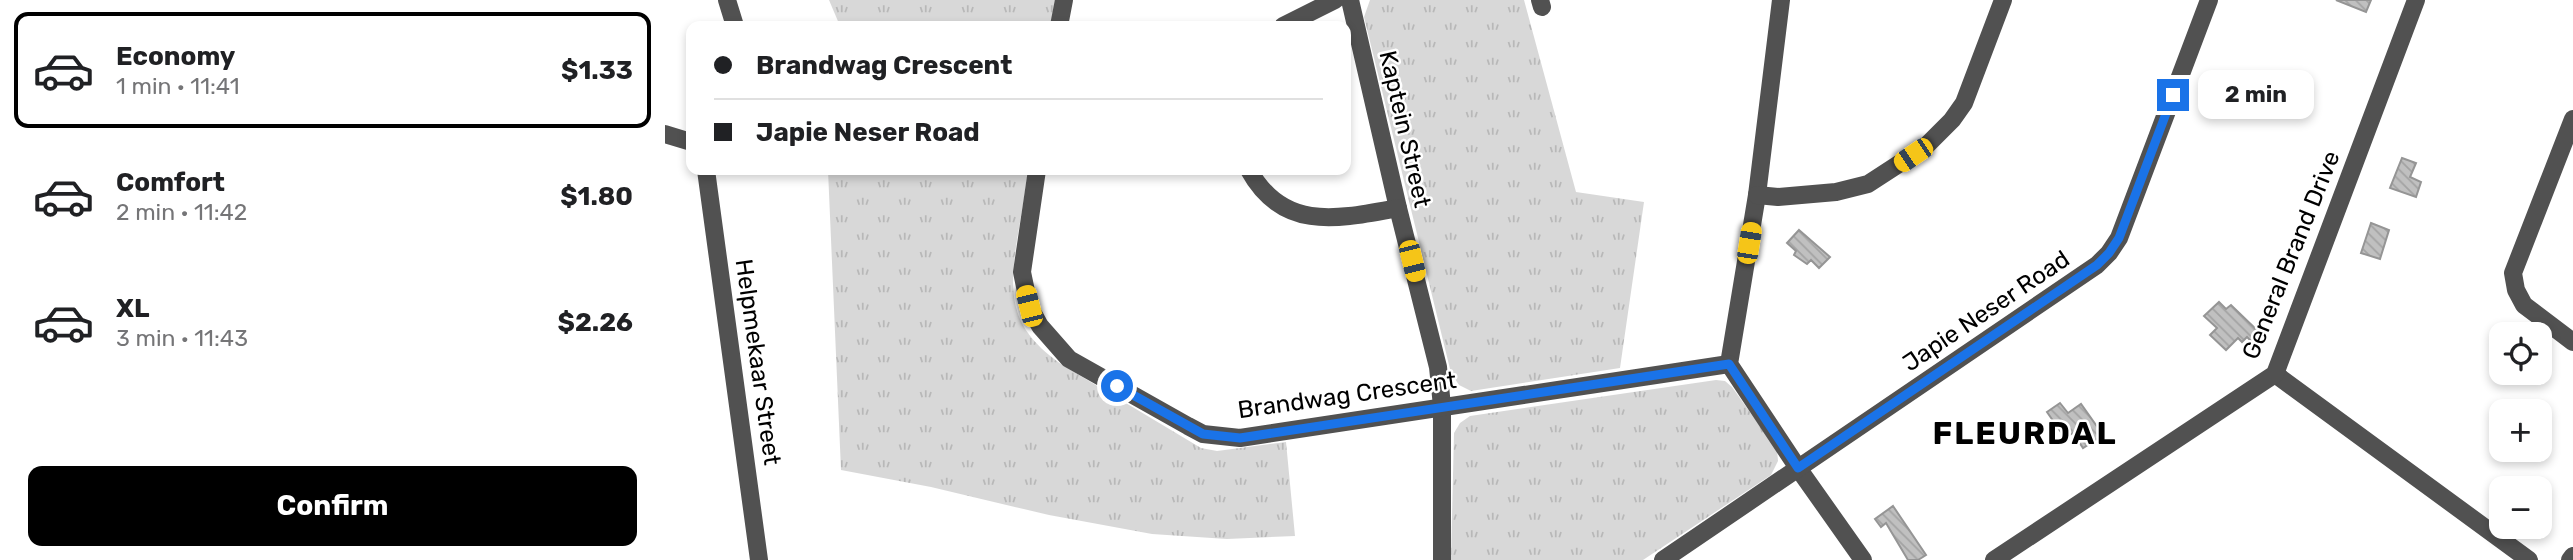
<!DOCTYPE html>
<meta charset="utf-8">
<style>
:root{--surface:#fff;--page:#f2f2f2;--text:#202124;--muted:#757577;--line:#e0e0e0;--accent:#000}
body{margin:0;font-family:Rubik,sans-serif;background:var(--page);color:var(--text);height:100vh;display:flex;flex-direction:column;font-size:26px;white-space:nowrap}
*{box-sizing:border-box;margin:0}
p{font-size:23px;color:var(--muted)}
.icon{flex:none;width:38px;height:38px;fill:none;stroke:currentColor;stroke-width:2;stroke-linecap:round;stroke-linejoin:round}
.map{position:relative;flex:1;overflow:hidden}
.side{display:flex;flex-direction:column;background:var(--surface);width:665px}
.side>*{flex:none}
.banner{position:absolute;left:21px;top:21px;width:665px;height:154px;border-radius:14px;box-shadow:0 4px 10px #0003;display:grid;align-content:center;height:154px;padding:0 28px;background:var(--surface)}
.fabs{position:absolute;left:1824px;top:322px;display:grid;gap:14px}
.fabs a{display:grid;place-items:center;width:63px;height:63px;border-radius:14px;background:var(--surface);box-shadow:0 4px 10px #0003;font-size:35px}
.end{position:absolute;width:32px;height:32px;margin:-16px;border:9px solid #1a73e8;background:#fff;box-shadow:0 0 0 4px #fff}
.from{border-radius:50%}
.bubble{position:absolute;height:49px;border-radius:14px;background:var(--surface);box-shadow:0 4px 10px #0003;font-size:23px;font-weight:700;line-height:49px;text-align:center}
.car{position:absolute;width:21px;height:42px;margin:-21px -10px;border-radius:9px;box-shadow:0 0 5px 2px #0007;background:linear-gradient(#f5c518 24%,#345 0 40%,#f5c518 0 76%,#345 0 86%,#f5c518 0)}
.banner b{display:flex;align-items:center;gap:24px;height:66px;font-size:26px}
.banner b+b{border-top:2px solid var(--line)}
.banner i{width:18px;height:18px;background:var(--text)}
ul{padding:12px 0 0;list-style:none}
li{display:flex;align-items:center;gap:21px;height:116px;margin:0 14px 10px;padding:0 14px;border:4px solid transparent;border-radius:14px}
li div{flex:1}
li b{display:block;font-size:26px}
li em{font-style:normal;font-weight:700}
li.selected{border-color:var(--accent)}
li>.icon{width:63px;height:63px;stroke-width:1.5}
.action{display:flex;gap:14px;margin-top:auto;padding:14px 28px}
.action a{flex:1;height:80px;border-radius:14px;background:var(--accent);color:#fff;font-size:28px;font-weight:700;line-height:80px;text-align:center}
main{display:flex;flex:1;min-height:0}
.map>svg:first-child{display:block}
</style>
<main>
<section class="side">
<ul>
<li class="selected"><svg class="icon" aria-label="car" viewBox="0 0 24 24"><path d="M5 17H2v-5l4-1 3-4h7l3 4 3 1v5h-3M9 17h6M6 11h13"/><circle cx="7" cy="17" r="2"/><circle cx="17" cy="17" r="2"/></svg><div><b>Economy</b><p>1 min · 11:41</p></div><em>$1.33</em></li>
<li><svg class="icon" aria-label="car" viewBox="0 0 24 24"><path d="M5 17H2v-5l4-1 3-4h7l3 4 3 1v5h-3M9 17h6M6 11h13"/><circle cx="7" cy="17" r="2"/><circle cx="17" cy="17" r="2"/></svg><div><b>Comfort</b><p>2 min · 11:42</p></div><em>$1.80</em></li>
<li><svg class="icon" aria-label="car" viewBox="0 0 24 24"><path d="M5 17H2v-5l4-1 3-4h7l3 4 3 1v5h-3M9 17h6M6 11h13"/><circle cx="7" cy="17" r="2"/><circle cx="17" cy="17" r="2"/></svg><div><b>XL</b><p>3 min · 11:43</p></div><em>$2.26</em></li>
</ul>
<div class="action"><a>Confirm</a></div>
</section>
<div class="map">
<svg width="1908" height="560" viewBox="0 0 1908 560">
<defs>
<pattern id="grass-tufts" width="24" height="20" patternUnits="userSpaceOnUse" patternTransform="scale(1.75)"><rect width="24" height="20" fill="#d8d8d8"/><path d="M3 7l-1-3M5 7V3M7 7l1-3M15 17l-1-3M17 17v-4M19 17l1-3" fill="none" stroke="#b8b8b8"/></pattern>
<pattern id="building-back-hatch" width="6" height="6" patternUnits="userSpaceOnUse" patternTransform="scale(1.75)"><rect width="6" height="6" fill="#c0c0c0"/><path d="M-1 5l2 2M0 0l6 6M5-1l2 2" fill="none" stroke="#a3a3a3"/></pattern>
</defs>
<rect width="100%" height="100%" fill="#fff"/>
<!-- grass -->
<g fill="url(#grass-tufts)">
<polygon points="164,0 390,0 386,26 175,26"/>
<polygon points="705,0 859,0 911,192 979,202 955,368 806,391 794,385 786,373 699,17"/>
<path d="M163,170H363C360,193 356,216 352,240C343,299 346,330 399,366L536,448L552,451L621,442L630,536L562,539L487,534L384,515L266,487L176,470Z"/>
<polygon points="1051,380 1060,381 1067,387 1112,450 1113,461 1106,475 978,560 786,560 789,433 795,423 805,416"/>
</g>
<!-- building -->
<g fill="url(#building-back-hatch)" stroke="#959595" stroke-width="2">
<polygon points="1671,0 1706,0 1701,12"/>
<polygon points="1737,158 1751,163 1745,177 1756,182 1751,197 1725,188"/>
<polygon points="1706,223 1724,230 1715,259 1696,253"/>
<polygon points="1134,230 1165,257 1154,268 1146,260 1142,264 1129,255 1131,251 1122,243"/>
<polygon points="1554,302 1561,309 1566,305 1594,332 1586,341 1582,337 1577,342 1573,338 1561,350 1545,335 1552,328 1539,316"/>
<polygon points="1395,403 1403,413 1416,404 1438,435 1418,448 1408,433 1400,438 1382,412"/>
<polygon points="1228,506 1261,555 1253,560 1243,560 1221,523 1216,527 1210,519"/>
</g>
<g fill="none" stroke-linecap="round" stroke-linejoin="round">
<!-- minor -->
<g stroke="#515151" stroke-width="18">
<polyline points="62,0 70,26"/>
<polyline points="685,0 733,208 773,367 777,406 777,560"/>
<polyline points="875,0 877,7"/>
<polyline points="1116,0 1092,195 1064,364 1133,468 1198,560"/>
<polyline points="394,26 399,0"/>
<polyline points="618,26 670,0"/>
<polyline points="1908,119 1848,273 1851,290 1859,305 1908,342"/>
<polyline points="0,134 26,142"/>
<polyline points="41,170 94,560"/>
<polyline points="372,170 357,272 364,306 375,326 404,359 523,426 538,434 575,438 1064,364"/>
<path d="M584,170C618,232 673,219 733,208"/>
<polyline points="1092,195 1113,197 1171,192 1203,184 1260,147 1287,120 1299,103 1338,0"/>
<polyline points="1610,374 1864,560"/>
<polyline points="998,560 1432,265 1444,253 1454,238 1544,0"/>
<polyline points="1329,560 1610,374 1751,0"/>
<polyline points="1905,560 1908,556"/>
</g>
</g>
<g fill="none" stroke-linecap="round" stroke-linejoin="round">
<!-- route -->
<polyline stroke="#1a73e8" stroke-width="9" points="452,386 538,434 575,438 1064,364 1133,468 1432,265 1444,253 1454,238 1508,95"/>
</g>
<g text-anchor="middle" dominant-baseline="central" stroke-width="5" stroke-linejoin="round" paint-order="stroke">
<!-- street labels -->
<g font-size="24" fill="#000" stroke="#fff">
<text transform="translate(740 129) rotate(77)">Kaptein Street</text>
<text transform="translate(1626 255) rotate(-68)">General Brand Drive</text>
<text transform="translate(1321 311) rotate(-34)">Japie Neser Road</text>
<text transform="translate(93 362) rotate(82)">Helpmekaar Street</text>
<text transform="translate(682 395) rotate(-8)">Brandwag Crescent</text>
</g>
<!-- district labels -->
<g font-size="32" font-weight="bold" letter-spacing="2" fill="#000" stroke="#fff">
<text x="1360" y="433">FLEURDAL</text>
</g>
</g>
</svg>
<div class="fabs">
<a><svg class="icon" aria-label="locate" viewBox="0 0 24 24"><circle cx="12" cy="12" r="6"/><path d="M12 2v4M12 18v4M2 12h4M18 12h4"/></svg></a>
<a>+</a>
<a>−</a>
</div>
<i class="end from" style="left:452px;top:386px"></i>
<i class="end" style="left:1508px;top:95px"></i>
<div class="bubble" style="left:1533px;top:70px;width:116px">2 min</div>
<i class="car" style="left:1248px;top:155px;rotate:236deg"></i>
<i class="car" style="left:1084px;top:243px;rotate:9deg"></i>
<i class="car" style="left:747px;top:261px;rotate:166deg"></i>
<i class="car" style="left:364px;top:306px;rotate:346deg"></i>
<div class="banner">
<b><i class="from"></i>Brandwag Crescent</b>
<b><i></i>Japie Neser Road</b>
</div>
</div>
</main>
